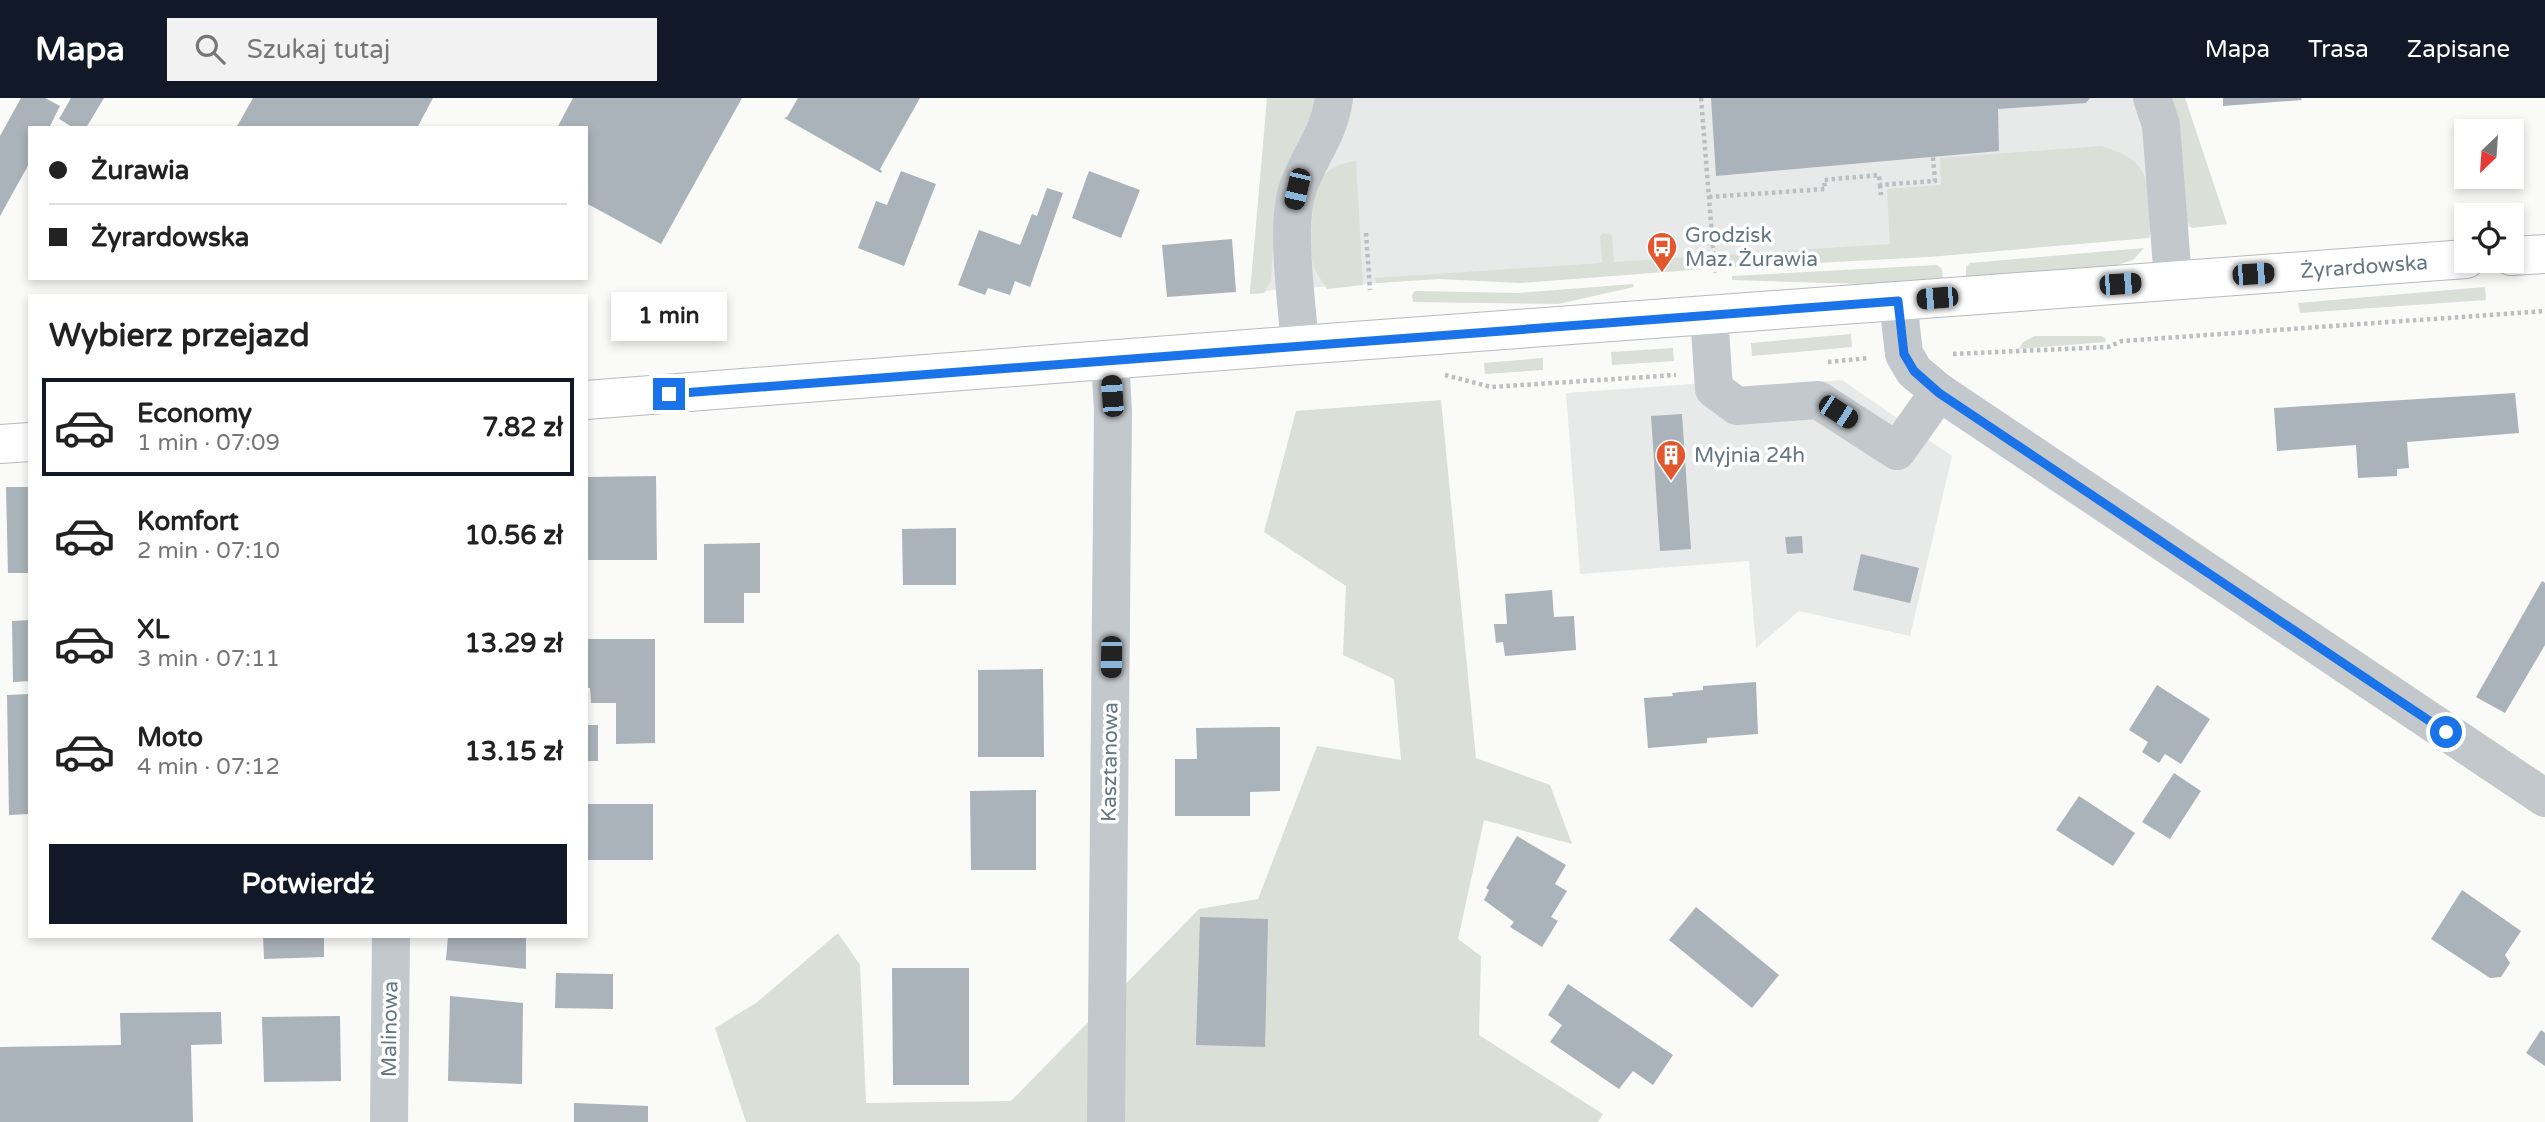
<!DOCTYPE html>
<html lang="pl">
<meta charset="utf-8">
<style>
:root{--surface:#fff;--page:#f2f2f2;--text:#222;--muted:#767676;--line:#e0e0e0;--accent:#111827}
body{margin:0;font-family:"Varela Round",sans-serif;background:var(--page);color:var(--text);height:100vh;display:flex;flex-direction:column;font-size:26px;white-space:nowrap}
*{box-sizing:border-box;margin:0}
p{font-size:23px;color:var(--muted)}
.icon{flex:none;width:38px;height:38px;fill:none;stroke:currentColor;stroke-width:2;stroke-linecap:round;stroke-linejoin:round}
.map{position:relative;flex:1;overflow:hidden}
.sheet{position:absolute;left:28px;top:196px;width:560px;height:644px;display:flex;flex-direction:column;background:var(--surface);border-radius:0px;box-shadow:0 4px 10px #0003}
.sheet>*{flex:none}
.hud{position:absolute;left:28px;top:28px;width:560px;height:154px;border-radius:0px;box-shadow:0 4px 10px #0003;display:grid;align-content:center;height:154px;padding:0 21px;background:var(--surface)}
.needle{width:46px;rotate:205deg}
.tools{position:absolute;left:2454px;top:21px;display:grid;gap:14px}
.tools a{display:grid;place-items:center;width:70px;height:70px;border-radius:0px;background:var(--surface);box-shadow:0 4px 10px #0003;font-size:35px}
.end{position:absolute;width:32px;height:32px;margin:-16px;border:9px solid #1a73e8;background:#fff;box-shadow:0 0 0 4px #fff}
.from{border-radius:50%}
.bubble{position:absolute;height:49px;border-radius:0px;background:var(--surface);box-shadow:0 4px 10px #0003;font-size:23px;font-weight:700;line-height:49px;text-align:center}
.car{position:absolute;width:21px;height:42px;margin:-21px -10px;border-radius:9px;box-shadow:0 0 5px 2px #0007;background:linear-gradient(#222 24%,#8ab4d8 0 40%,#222 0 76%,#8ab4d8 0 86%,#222 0)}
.hud b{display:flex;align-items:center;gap:24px;height:66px;font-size:26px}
.hud b+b{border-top:2px solid var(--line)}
.hud i{width:18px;height:18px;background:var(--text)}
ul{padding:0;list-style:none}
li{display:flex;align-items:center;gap:21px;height:98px;margin:0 14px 10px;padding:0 7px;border:4px solid transparent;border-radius:0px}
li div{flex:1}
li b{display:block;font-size:26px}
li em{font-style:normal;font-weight:700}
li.on{border-color:var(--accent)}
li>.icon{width:63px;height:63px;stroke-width:1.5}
h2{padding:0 21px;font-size:32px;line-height:84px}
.action{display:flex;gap:14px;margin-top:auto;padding:14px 21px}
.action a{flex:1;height:80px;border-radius:0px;background:var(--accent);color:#fff;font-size:28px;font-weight:700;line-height:80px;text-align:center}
header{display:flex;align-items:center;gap:42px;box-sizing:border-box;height:98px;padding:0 35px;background:var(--accent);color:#fff}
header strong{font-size:33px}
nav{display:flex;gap:38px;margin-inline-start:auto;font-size:24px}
.search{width:490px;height:63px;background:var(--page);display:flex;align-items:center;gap:18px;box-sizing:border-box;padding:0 24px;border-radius:0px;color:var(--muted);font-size:26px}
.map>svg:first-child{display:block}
</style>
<header>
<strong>Mapa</strong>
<div class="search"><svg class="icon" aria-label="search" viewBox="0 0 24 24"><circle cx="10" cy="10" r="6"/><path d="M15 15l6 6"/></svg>Szukaj tutaj</div>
<nav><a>Mapa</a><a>Trasa</a><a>Zapisane</a></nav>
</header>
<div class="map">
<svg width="2545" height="1024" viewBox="0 0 2545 1024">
<rect width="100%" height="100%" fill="#fafaf8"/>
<!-- built -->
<g fill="#e8e9e9">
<polygon points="1268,0 2185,0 2227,126 1633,175 1632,167 1250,194"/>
<polygon points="1842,282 1952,358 1910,538 1799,513 1756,550 1749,463 1580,476 1566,295 1735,283 1736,291"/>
</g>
<!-- green -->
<g fill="#dadfd7">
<polygon points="1267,0 1317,0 1275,113 1271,182 1264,195 1250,196"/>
<polygon points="2169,0 2185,0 2227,126 2192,130 2187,122"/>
<path d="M2101,48C2136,58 2148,70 2150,106C2151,118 2152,129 2149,140L1929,159L1722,170L1721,157L1890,146L1887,91L1941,87L1940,60Z"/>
<path d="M1356,63L1363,187L1327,191C1322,183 1316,175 1313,167C1310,155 1312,140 1312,128C1313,94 1316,68 1356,63Z"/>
<polygon points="1603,135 1612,137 1614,164 1704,158 1705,171 1520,185 1439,181 1376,185 1375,180 1602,165 1600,138"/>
<polygon points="2144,150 2133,162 2111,169 1966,180 1966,169 1970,165"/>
<polygon points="1937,167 1942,171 1943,182 1865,186 1732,182 1732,178"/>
<polygon points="1633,186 1634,189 1558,206 1413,204 1412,197 1415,193 1517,195"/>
<polygon points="2485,189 2486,202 2300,215 2298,205"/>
<polygon points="1851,236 1852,249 1752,258 1751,245"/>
<polygon points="2035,238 2101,238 2106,241 2105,244 2019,251 2023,244"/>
<polygon points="1673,250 1674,263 1612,267 1611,254"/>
<polygon points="1543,260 1543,272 1485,276 1484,265"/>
<polygon points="1441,302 1476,660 1550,687 1572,746 1484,722 1458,841 1481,858 1479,937 1603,1016 1598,1024 746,1024 715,930 756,905 838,835 860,867 866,1005 1011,1003 1199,811 1258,801 1317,648 1401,662 1394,581 1343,557 1346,488 1264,434 1296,313"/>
</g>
<!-- building -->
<g fill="#aab3b9">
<polygon points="21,0 45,0 60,8 49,30 30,30 30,64 0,118 0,38"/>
<polygon points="71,0 104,0 86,30 74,30 59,21"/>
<polygon points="253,0 433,0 417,30 236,30"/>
<polygon points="573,0 742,0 661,146 586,105 586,30 557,30"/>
<polygon points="798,0 920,0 880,71 882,73 881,75 784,20 787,19"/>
<polygon points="1711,0 2090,0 2086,5 1998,11 1999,53 1716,78"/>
<polygon points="2223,0 2301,0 2302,2 2223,8"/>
<polygon points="901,73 936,86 904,168 858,150 876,103 887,107"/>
<polygon points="1089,73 1140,92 1121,140 1072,120"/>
<polygon points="1047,90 1063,95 1030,189 1015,183 1010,197 988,190 985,197 958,187 979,132 1020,147 1032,116 1037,118"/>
<polygon points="1232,141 1236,194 1167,199 1162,147"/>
<polygon points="2515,295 2519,335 2407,344 2409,370 2397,371 2397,378 2358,380 2356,347 2277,353 2274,310"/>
<polygon points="1682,316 1691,451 1660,453 1651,318"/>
<polygon points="656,378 657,462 587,462 587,379"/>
<polygon points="6,389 30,389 30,475 8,475"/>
<polygon points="956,430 956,487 903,487 902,431"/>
<polygon points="1802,438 1803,455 1787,456 1785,439"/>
<polygon points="760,445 760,495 744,495 744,525 704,525 704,446"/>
<polygon points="1861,456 1919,470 1910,505 1853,492"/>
<polygon points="2542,483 2545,485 2545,547 2505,615 2476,599"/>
<polygon points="1552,492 1554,519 1574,518 1576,552 1505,558 1503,544 1496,545 1494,526 1507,526 1505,496"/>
<polygon points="30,522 30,583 13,584 12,523"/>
<polygon points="586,541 655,541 655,645 616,646 616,605 591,605 590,590 586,590"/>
<polygon points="1043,571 1044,659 978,659 978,572"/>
<polygon points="1756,584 1758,636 1707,640 1707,645 1648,650 1644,600 1673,598 1672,595 1703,592 1703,588"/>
<polygon points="2157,587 2210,621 2181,666 2165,656 2159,665 2142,654 2148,644 2129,632"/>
<polygon points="30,596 30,716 9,717 7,597"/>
<rect x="586" y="627" width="12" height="36"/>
<polygon points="1280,629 1280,693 1250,694 1250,718 1175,718 1175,661 1197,661 1196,630"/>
<polygon points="2174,675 2201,693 2170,741 2142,724"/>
<polygon points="1036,692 1036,772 971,772 970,693"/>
<polygon points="2079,698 2135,735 2113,768 2056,732"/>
<rect x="586" y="706" width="67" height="56"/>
<polygon points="1517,738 1566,767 1555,786 1567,793 1551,819 1558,823 1542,849 1510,829 1514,824 1484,802 1489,792 1486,790"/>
<polygon points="2462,792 2521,833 2505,857 2510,865 2501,879 2490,880 2431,841"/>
<polygon points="1696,809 1779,877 1752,910 1669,842"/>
<polygon points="1200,819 1268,821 1265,949 1196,947"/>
<polygon points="263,838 324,838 324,859 264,861"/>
<polygon points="448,838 526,838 526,871 446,862"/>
<polygon points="892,870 969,870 969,987 893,987"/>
<polygon points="556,875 613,876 613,911 555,910"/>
<polygon points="1568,886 1673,957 1653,987 1633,973 1619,991 1550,944 1562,927 1548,917"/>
<polygon points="450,898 523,905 522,986 448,983"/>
<polygon points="221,914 222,946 191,947 193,1024 0,1024 0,949 121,947 120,915"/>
<polygon points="340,918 341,983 264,984 262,919"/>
<polygon points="2541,932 2545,935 2545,968 2526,955"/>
<polygon points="574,1005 648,1008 648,1024 574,1024"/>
</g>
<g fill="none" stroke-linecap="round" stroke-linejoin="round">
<!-- major casing -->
<g stroke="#b5babe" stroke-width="40">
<g id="major">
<polyline points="2511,158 2545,156"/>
<polyline points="586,302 1300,247 2466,161"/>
<polyline points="0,346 30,344"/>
</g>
</g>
<!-- path -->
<g stroke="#bbbfc2" stroke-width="4.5" stroke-dasharray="3.5 3.5" stroke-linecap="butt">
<polyline points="1701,0 1715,175"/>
<polyline points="1880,87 1881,97"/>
<polyline points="1709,99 1825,91 1824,82 1879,77 1880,87 1935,83 1933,59"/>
<polyline points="1366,135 1370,192"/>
<polyline points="1953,256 2108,249 2122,243 2545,213"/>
<polyline points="1828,264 1868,260"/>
<polyline points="1445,277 1491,289 1676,277"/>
</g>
<!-- minor -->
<g stroke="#c3c8cc" stroke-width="38">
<polyline points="2152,0 2161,27 2173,182"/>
<polyline points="1898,203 1904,256 1914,273 1939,294 2545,700"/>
<polyline points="1709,217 1714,291 1737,308 1818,302 1897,353 1939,294"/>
<path d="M1300,247C1297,207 1285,126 1298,90C1309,57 1329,38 1334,0"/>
<polyline points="389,1024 391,838"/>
<polyline points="1106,1024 1113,313 1110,261"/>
</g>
<!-- major -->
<use href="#major" stroke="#fff" stroke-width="38"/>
</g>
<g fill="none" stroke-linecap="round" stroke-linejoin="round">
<!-- route -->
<polyline stroke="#1a73e8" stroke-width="9" points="669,296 1898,203 1904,256 1914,273 1939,295 2446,634"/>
</g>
<!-- icons -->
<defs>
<g id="bus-pin" transform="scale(1.575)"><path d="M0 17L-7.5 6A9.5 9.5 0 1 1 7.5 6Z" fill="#e4572e" stroke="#fff"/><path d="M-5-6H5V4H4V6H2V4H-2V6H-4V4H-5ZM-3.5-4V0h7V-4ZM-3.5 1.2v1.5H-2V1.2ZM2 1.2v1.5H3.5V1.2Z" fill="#fff"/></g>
<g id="building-pin" transform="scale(1.575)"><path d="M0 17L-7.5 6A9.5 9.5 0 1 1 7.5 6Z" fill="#e4572e" stroke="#fff"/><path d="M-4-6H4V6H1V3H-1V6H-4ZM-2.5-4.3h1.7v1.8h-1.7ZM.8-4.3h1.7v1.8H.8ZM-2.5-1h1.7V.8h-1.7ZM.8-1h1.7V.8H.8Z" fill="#fff"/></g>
</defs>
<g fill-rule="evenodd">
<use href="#bus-pin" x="1662" y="149"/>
<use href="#building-pin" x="1671" y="357"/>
</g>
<g text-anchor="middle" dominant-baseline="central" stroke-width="7" stroke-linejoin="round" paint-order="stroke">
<!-- poi labels -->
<g font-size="21" fill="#657683" stroke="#fff" text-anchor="start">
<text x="1685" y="137">Grodzisk<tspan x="1685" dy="24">Maz. Żurawia</tspan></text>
<text x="1694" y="357">Myjnia 24h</text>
</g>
<!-- street labels -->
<g font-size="21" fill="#657683" stroke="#fff">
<text transform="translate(2364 169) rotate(-4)">Żyrardowska</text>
<text transform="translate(1110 664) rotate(-89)">Kasztanowa</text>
<text transform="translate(390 931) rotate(-89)">Malinowa</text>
</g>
</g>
</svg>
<div class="tools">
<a><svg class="needle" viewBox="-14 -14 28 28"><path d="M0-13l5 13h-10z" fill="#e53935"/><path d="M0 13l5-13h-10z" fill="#767676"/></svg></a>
<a><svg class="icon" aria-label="locate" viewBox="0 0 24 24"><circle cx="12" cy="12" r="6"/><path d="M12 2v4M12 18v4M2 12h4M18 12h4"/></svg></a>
</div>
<i class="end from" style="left:2446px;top:634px"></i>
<i class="end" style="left:669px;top:296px"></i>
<div class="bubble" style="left:611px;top:194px;width:116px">1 min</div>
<i class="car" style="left:1297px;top:91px;rotate:193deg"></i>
<i class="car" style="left:2253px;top:176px;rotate:86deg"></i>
<i class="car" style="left:2120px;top:186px;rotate:86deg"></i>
<i class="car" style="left:1937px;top:200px;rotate:265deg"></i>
<i class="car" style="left:1112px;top:298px;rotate:356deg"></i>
<i class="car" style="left:1838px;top:314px;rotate:123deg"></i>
<i class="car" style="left:1111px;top:559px;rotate:181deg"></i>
<div class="hud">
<b><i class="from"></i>Żurawia</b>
<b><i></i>Żyrardowska</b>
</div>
<section class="sheet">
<h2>Wybierz przejazd</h2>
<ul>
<li class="on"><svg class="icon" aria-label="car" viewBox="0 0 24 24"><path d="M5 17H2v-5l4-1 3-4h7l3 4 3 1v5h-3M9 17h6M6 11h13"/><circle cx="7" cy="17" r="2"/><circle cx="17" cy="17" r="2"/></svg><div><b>Economy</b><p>1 min · 07:09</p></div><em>7.82 zł</em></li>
<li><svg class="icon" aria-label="car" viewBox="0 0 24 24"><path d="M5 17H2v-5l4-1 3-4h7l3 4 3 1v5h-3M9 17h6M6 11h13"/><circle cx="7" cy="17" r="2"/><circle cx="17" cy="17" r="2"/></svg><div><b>Komfort</b><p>2 min · 07:10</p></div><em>10.56 zł</em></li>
<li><svg class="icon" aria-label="car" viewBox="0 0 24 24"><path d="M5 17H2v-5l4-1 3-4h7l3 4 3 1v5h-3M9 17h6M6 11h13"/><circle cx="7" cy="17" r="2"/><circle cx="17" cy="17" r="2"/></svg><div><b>XL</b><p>3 min · 07:11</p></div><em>13.29 zł</em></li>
<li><svg class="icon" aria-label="car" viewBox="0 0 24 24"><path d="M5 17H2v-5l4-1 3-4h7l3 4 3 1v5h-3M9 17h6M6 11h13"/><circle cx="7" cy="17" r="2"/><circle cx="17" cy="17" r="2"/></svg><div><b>Moto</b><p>4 min · 07:12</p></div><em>13.15 zł</em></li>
</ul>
<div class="action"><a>Potwierdź</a></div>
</section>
</div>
